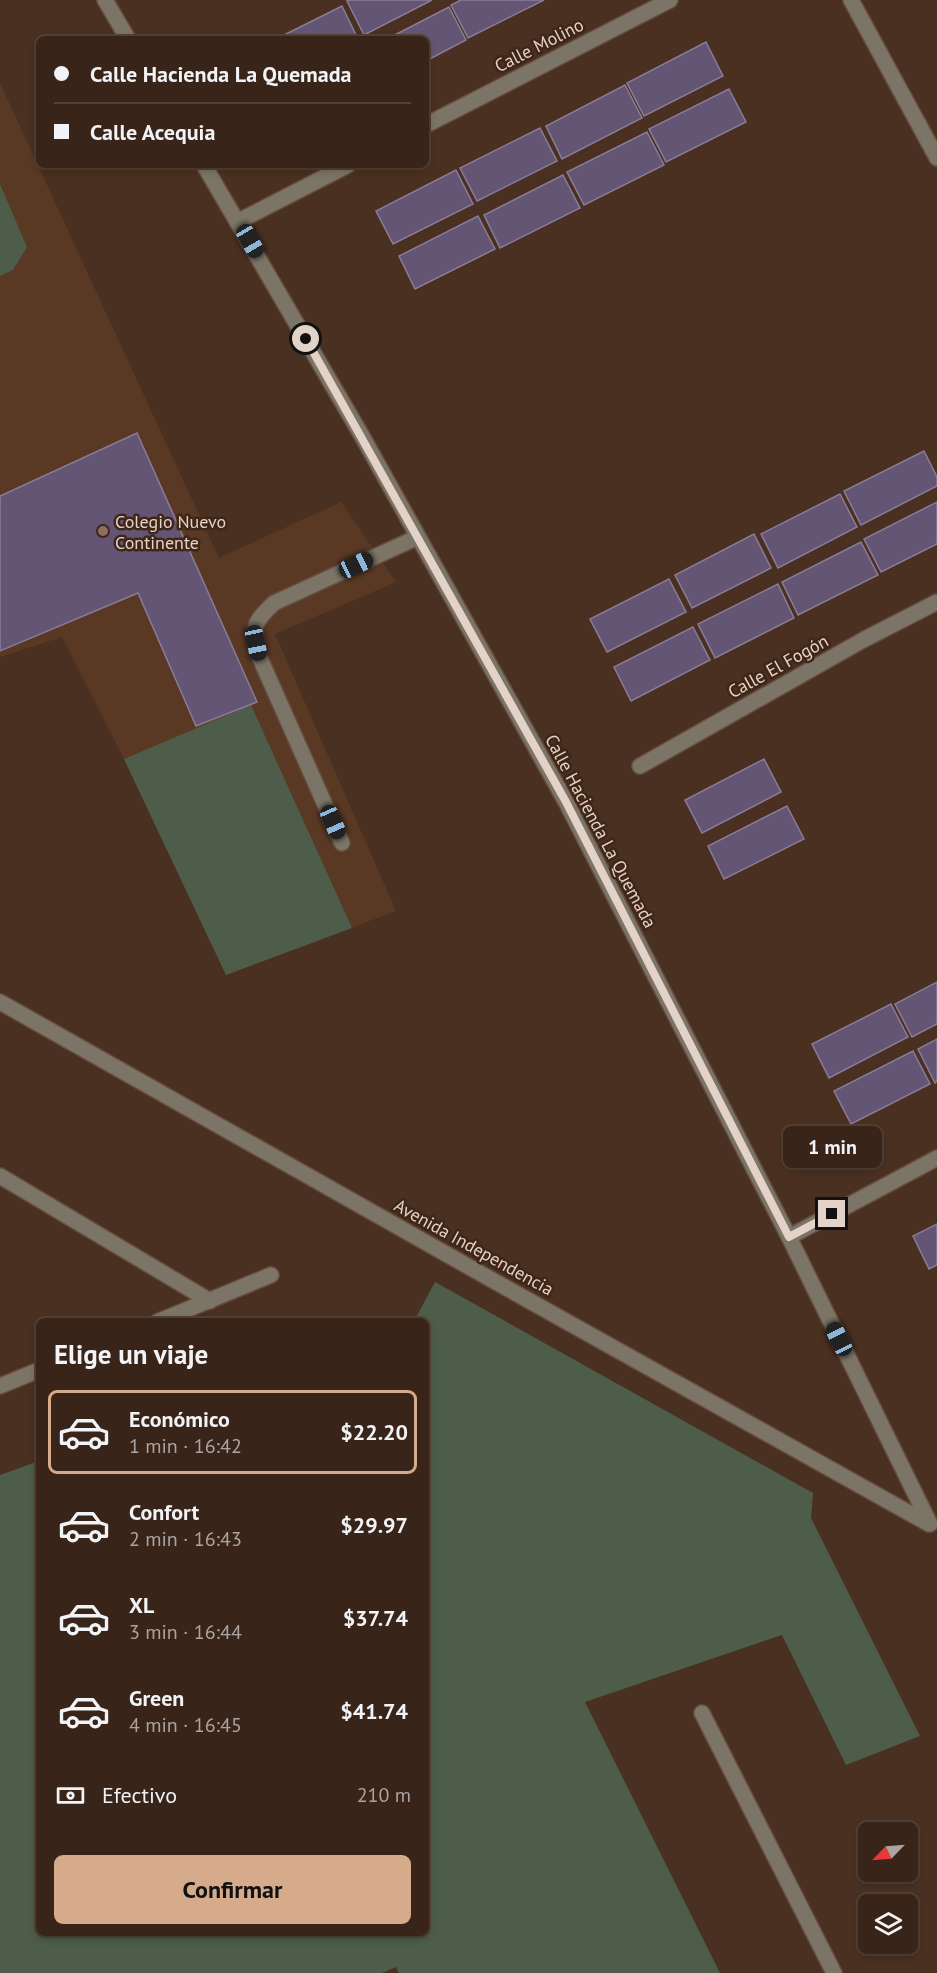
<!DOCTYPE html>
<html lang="es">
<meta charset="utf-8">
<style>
:root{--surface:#382418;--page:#3f2c21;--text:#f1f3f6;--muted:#aba4a2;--line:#524137;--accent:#d6ab8b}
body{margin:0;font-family:"PT Sans",sans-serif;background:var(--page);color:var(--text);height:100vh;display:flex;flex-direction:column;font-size:22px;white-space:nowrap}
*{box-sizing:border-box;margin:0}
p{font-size:20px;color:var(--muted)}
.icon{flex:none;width:33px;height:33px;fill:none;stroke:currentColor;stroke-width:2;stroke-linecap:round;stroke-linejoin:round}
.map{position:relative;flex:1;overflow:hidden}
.side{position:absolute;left:36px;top:1318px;width:393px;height:618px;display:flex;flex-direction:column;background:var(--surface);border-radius:9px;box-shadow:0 3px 9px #0003,0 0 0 2px var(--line)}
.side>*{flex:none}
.banner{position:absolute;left:36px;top:36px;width:393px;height:132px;border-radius:9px;box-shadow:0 3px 9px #0003,0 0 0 2px var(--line);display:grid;align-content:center;height:132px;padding:0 18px;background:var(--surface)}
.needle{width:39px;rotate:245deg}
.tools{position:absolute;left:858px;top:1822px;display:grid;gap:12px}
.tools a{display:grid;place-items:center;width:60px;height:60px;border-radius:9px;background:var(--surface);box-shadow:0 3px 9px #0003,0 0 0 2px var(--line);font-size:30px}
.end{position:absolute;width:27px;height:27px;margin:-14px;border:8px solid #e2d2c8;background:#111;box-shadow:0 0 0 3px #111}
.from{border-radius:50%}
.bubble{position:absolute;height:42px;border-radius:9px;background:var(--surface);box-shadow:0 3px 9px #0003,0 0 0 2px var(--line);font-size:20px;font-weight:800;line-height:42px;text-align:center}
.car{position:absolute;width:18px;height:36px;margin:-18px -9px;border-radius:8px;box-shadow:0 0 4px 2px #0007;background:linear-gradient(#222 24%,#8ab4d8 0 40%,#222 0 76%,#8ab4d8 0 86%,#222 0)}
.banner b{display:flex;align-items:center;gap:21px;height:57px;font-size:22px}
.banner b+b{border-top:2px solid var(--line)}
.banner i{width:15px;height:15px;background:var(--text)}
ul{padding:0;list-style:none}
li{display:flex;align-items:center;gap:18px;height:84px;margin:0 12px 9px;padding:0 6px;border:3px solid transparent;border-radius:9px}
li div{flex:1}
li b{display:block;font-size:22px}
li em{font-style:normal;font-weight:800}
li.active{border-color:var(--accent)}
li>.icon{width:54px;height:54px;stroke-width:1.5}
h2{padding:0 18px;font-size:27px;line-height:72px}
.pay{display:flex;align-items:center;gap:15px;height:66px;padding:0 18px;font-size:22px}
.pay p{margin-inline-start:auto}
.primary-button{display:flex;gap:12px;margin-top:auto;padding:12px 18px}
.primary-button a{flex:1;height:69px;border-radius:9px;background:var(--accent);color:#111;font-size:24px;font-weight:800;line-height:69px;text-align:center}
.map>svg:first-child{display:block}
</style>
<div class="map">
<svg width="937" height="1973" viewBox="0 0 937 1973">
<rect width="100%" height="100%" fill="#4a3020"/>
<!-- built -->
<polygon fill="#593924" points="0,83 219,558 341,502 396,582 275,634 396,911 226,975 124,759 62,637 0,657"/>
<!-- green -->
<g fill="#4d5d4a">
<polygon points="0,184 27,247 13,270 0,276"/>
<polygon points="251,705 352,928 226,975 124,759"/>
<polygon points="435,1282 813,1493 811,1518 920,1736 846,1765 782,1635 585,1702 720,1973 399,1973 396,1967 382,1973 0,1973 0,1475 39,1461 39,1934 426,1934 426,1322 414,1321"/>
</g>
<!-- building -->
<g fill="#645574" stroke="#8a7c99" stroke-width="1.5">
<polygon points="350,0 432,0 364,35 347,1"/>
<polygon points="461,0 544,0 468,38 451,5"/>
<polygon points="342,6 358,39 276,39"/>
<polygon points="449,7 466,40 426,61 426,39 387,39"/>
<polygon points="706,42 723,76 644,116 627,83"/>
<polygon points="625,85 642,118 562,159 546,126"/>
<polygon points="729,89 746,122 666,162 649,129"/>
<polygon points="540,128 557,161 477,201 460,168"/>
<polygon points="647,132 664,165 584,205 567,172"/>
<polygon points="456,170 473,204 393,244 376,211"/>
<polygon points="563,175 580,208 500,248 484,215"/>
<polygon points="478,216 495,249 415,289 399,256"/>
<polygon points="137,433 257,702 196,726 138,593 0,651 0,496"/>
<polygon points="924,451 937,477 937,486 861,525 844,491"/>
<polygon points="840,494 857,527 778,568 761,534"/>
<polygon points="937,502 937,544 881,572 864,539"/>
<polygon points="754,534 771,568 692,608 675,575"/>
<polygon points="861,542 878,575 798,615 782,582"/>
<polygon points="669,579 686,612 607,652 590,619"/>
<polygon points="778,584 794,618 715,658 698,624"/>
<polygon points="693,627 710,660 631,701 614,667"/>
<polygon points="764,759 781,792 702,833 685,800"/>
<polygon points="787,806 804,839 724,879 708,846"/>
<polygon points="937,982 937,1024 912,1037 895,1004"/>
<polygon points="891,1004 908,1037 829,1078 812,1044"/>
<polygon points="937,1039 937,1081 935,1083 918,1049"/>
<polygon points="913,1051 930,1084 851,1124 834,1091"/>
<polygon points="937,1224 937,1265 929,1269 913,1236"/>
</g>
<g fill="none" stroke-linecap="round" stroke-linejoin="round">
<!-- minor casing -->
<g stroke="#654d3e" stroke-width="18">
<g id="minor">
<polyline points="105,0 128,39"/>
<polyline points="851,0 937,158"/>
<polyline points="426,125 670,0"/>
<polyline points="204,165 362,436 566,802 789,1237 930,1524"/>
<polyline points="239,221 348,165"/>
<polyline points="640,766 863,640 937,602"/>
<path d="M342,843L259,656C253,626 251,625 274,603L418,537"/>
<polyline points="0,1002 494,1281 929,1524"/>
<polyline points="0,1176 210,1301"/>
<polyline points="789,1237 937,1158"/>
<polyline points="157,1322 271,1275"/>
<polyline points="0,1386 39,1370"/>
<polyline points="702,1713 834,1973"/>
</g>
</g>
<!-- minor -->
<use href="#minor" stroke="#7c7466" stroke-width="15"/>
</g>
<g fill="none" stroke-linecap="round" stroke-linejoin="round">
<!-- route -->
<polyline stroke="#e2d2c8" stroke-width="8" points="306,339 566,802 789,1237 832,1214"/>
</g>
<!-- markers -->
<circle fill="#8d6e63" stroke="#3f2616" stroke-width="2" cx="103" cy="531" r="6"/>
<g text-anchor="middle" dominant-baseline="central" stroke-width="5" stroke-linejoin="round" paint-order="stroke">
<!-- street labels -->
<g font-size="18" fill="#e2d2c8" stroke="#3f2616">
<text transform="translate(539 45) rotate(-27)">Calle Molino</text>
<text transform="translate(778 666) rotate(-29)">Calle El Fogón</text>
<text transform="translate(601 831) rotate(62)">Calle Hacienda La Quemada</text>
<text transform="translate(474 1247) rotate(29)">Avenida Independencia</text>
</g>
<!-- poi labels -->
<g font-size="18" fill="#e2d2c8" stroke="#3f2616" text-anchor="start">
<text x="115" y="521">Colegio Nuevo<tspan x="115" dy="21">Continente</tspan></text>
</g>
</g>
</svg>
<div class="tools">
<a><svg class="needle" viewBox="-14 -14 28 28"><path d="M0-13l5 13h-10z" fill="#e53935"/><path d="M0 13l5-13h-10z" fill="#aba4a2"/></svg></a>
<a><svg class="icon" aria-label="layers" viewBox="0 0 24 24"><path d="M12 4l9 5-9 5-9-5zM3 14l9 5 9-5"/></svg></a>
</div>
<i class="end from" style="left:306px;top:339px"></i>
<i class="end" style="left:832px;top:1214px"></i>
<div class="bubble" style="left:783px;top:1126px;width:99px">1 min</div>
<i class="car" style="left:250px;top:241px;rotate:150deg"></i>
<i class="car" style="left:356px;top:565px;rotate:65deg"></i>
<i class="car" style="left:256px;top:643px;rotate:168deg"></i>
<i class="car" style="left:333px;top:822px;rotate:156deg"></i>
<i class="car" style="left:839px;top:1339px;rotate:334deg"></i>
<div class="banner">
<b><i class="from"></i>Calle Hacienda La Quemada</b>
<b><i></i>Calle Acequia</b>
</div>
<section class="side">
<h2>Elige un viaje</h2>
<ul>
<li class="active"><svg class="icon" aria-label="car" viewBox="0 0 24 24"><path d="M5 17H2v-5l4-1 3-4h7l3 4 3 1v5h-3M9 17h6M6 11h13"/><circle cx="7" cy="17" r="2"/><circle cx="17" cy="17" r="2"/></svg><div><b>Económico</b><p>1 min · 16:42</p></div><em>$22.20</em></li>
<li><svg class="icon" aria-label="car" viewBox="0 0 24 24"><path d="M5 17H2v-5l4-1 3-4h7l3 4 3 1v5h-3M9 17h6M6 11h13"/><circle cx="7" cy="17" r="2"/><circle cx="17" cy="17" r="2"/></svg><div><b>Confort</b><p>2 min · 16:43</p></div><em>$29.97</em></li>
<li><svg class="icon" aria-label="car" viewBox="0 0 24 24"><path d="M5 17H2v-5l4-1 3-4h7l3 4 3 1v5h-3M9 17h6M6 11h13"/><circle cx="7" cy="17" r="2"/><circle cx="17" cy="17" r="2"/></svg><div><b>XL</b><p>3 min · 16:44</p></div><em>$37.74</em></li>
<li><svg class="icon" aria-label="car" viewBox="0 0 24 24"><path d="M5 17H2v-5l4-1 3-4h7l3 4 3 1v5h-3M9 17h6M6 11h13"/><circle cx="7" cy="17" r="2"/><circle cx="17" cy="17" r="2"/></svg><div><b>Green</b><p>4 min · 16:45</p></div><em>$41.74</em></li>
</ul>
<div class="pay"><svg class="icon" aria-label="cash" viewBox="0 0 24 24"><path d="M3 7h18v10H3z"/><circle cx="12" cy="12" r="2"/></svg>Efectivo<p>210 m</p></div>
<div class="primary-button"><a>Confirmar</a></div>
</section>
</div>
